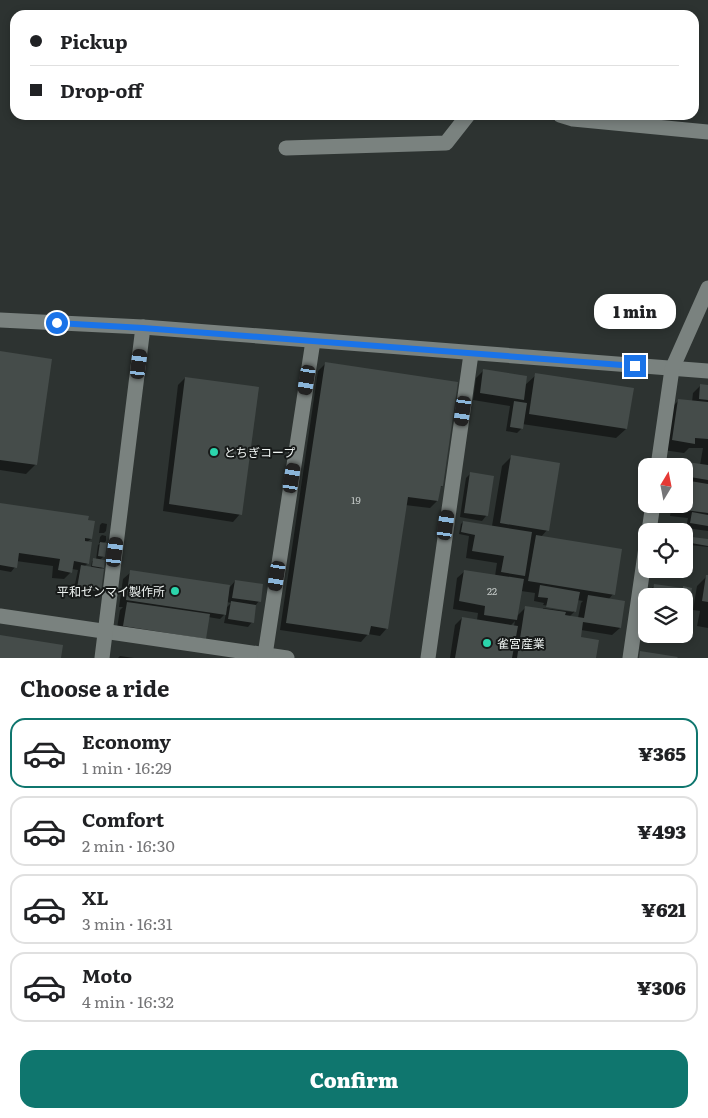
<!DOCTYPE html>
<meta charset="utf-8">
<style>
:root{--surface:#fff;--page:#f2f2f2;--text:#202124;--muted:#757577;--line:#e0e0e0;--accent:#0f766e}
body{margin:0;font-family:Literata,"Noto Sans JP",serif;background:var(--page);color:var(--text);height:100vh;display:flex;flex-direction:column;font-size:19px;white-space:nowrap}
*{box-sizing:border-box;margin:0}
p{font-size:16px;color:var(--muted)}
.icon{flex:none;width:28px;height:28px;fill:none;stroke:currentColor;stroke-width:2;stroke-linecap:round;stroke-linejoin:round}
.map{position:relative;height:658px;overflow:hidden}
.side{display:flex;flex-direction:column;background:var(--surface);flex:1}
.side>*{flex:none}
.top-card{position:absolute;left:10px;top:10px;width:689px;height:110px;border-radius:15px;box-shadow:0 2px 8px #0003;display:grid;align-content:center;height:110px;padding:0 20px;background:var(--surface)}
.needle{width:32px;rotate:10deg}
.buttons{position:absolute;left:638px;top:458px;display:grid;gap:10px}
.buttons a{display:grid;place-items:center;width:55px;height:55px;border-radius:10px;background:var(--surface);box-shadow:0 2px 8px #0003;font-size:25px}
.end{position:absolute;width:22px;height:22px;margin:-11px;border:6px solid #1a73e8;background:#fff;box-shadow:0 0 0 2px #fff}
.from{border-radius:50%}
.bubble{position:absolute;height:35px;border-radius:15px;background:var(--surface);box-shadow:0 2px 8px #0003;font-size:16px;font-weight:800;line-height:35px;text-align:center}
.car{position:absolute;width:15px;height:30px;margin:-15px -8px;border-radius:6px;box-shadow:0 0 4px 1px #0007;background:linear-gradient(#222 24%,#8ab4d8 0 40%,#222 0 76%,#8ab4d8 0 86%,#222 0)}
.top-card b{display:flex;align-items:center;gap:18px;height:48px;font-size:19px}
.top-card b+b{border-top:1px solid var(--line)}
.top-card i{width:12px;height:12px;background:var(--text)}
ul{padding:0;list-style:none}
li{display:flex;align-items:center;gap:15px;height:70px;margin:0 10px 8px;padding:0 10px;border:2px solid var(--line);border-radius:15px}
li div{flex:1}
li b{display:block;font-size:19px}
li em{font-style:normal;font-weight:800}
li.current{border-color:var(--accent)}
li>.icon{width:45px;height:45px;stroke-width:1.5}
h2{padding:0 20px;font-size:22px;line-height:60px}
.button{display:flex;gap:10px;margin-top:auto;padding:10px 20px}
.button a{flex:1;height:58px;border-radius:15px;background:var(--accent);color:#fff;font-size:20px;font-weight:800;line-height:58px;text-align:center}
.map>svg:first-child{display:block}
</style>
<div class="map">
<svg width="708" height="658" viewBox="0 0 708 658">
<rect width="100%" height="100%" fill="#2d3331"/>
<!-- shadow -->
<g fill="#0007" fill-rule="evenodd">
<polygon points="0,353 36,464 26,474 0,470"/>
<polygon points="325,364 442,486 439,488 437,501 430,508 405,505 387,628 380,636 368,634 361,642 280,630 318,371"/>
<polygon points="484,370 524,386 536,375 626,429 616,438 522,424 522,428 517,433 506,431 510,406 473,400 476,378"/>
<polygon points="185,378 240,514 233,522 163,511 178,385"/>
<polygon points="700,386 708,387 708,531 686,528 688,518 670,516 672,504 684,504 684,466 668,466 673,461 700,465 703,448 689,448 684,453 663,450 669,410 679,400 692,402 693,393"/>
<path d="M512,456L547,530L541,537L613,594L609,599L620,628L612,635L581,630L579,638L595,658H450L455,625L462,618L477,620L478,613L453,609L457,578L465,571L495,576L497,563L466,558L469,536L459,534L461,524L463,522L492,526L502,466ZM521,591L535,593L534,601L544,603L543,605L573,610V612L543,608V610L526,607L517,616ZM577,600L583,601L581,603L578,618L569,617L575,611ZM515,621L514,626H510Z"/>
<polygon points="471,473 486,516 482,521 460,517 466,478"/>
<polygon points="0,504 91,539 87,542 88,563 84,567 91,568 92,561 96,560 98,545 101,543 99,543 100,537 104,533 99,533 100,525 102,523 107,524 106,531 102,535 106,536 106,541 103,544 104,556 100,560 103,567 100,570 100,591 95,596 73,593 78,570 72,569 71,572 64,579 52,578 53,566 16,561 15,567 11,572 0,570"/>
<polygon points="693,538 708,541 708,547 690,545"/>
<path d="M131,572L230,587L235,581L259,601L255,606L252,622L248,627L224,623L226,613L220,619L208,617L205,639L116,634L120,610L123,607H119L123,579ZM227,602L231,603L226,608Z"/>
<polygon points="707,576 708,576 708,628 697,626 700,611 693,610 697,586"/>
<polygon points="655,585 681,590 683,588 687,613 684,617 684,596 649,596 650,590"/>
<polygon points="120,656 134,658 118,658"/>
</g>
<!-- building -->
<g fill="#454c4a">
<polygon points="0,351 52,359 37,465 0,460"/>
<polygon points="325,362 458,382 443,486 441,486 438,501 408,497 388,629 371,626 369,635 286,623"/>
<polygon points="483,369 527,376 524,400 480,393"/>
<polygon points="535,373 634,388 627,429 529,414"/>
<polygon points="185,377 259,387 242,515 169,504"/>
<polygon points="700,384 708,385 708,400 699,399"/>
<polygon points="678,399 708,402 708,439 695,438 695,444 672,440"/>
<polygon points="514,401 527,403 523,429 510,427"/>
<polygon points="511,455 560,463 549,531 500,523"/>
<polygon points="673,460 708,465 708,480 684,476 684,466 672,466"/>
<polygon points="470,472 494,476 488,516 464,513"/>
<polygon points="684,480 708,484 708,513 677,509 678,504 684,504"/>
<polygon points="0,503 89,516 88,520 95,521 92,539 85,538 85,541 92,542 89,564 74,561 72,573 58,570 60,559 19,553 17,568 0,565"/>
<polygon points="692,512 708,515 708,526 690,523"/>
<polygon points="463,521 532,532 525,576 501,572 504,556 472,551 475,535 461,532"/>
<polygon points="536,535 622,549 615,595 528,581"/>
<polygon points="692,537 708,539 708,546 691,543"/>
<polygon points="100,542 107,543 105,557 98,556"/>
<polygon points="93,558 105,560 104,568 92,566"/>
<polygon points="81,565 104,569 101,592 77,588"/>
<polygon points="130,570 230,585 226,615 126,600"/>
<polygon points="464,570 524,579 517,620 484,615 485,606 459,601"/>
<polygon points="706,575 708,575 708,602 702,601"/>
<polygon points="235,580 263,584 261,602 232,598"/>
<polygon points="654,584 683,588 683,586 692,588 688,614 684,613 684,596 652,596"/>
<polygon points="540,585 580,592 576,612 546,607 548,598 538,597"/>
<polygon points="588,595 625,601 621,628 583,622 581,637 599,640 596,658 517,658 525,606 566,612 565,615 584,618"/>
<polygon points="231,601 256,605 254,623 228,619"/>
<polygon points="127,602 210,614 206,639 123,626"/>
<polygon points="462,617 518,626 512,658 455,658"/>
<polygon points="0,635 63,645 61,658 0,658"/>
<polygon points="640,651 678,657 677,658 639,658"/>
</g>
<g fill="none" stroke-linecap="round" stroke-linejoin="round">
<!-- minor -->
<g stroke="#7a827f" stroke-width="15">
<polyline points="560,115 573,119 708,132"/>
<polyline points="286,148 446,143 468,115"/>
<polyline points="0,320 143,327 708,371"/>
<polyline points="658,466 672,369 708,288"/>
<polyline points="649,531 653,504"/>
<polyline points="0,616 287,658"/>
<polyline points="265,655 313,341"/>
<polyline points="102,658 143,327"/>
<polyline points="428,658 471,354"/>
<polyline points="630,658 646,547"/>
</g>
</g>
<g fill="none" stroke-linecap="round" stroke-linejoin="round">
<!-- route -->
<polyline stroke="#1a73e8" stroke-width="6" points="57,323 143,328 635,366"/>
</g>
<!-- markers -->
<g fill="#2bd5ac" stroke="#171a19" stroke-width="2">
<circle cx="214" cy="452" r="5"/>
<circle cx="175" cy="591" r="5"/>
<circle cx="487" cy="643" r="5"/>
</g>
<g text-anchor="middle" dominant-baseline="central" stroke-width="4" stroke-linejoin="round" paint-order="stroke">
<!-- number labels -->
<g font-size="10" fill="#c4c9c7">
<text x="356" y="499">19</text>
<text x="492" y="590">22</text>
</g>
<!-- poi labels -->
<g font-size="12" fill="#eef3f1" stroke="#171a19" text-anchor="start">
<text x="224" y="452">とちぎコープ</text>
<text x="165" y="591" text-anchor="end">平和ゼンマイ製作所</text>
<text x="497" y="643">雀宮産業</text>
</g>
</g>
</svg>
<div class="buttons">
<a><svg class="needle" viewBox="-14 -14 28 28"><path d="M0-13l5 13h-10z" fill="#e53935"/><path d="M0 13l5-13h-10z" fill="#757577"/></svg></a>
<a><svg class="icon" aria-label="locate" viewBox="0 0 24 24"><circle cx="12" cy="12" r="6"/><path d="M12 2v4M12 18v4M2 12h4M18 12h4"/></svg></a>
<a><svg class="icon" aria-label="layers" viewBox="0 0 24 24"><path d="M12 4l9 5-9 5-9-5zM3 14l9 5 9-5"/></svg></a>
</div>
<i class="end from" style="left:57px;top:323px"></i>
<i class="end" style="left:635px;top:366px"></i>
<div class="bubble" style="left:594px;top:294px;width:82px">1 min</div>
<i class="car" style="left:139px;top:364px;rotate:7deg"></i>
<i class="car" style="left:307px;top:380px;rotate:189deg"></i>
<i class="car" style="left:463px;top:411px;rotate:188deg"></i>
<i class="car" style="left:292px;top:478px;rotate:9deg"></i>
<i class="car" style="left:446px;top:525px;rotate:8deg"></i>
<i class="car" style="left:115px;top:552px;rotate:7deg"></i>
<i class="car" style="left:277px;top:576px;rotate:189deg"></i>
<div class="top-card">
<b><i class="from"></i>Pickup</b>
<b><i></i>Drop-off</b>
</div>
</div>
<section class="side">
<h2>Choose a ride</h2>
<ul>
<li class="current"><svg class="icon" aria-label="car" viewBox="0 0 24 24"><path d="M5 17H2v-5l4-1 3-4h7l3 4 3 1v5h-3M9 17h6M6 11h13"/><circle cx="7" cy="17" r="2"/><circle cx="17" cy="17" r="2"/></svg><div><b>Economy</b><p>1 min · 16:29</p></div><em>¥365</em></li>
<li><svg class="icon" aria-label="car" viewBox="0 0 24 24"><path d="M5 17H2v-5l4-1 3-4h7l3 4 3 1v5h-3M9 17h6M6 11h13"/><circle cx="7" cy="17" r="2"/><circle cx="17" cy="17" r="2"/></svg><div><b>Comfort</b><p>2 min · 16:30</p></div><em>¥493</em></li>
<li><svg class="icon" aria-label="car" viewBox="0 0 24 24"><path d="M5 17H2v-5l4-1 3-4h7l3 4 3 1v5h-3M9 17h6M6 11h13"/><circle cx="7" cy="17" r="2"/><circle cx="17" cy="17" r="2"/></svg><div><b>XL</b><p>3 min · 16:31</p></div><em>¥621</em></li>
<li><svg class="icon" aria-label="car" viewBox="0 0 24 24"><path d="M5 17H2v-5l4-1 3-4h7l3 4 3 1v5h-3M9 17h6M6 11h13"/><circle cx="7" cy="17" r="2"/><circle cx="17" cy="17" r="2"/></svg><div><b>Moto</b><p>4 min · 16:32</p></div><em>¥306</em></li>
</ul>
<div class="button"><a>Confirm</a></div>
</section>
